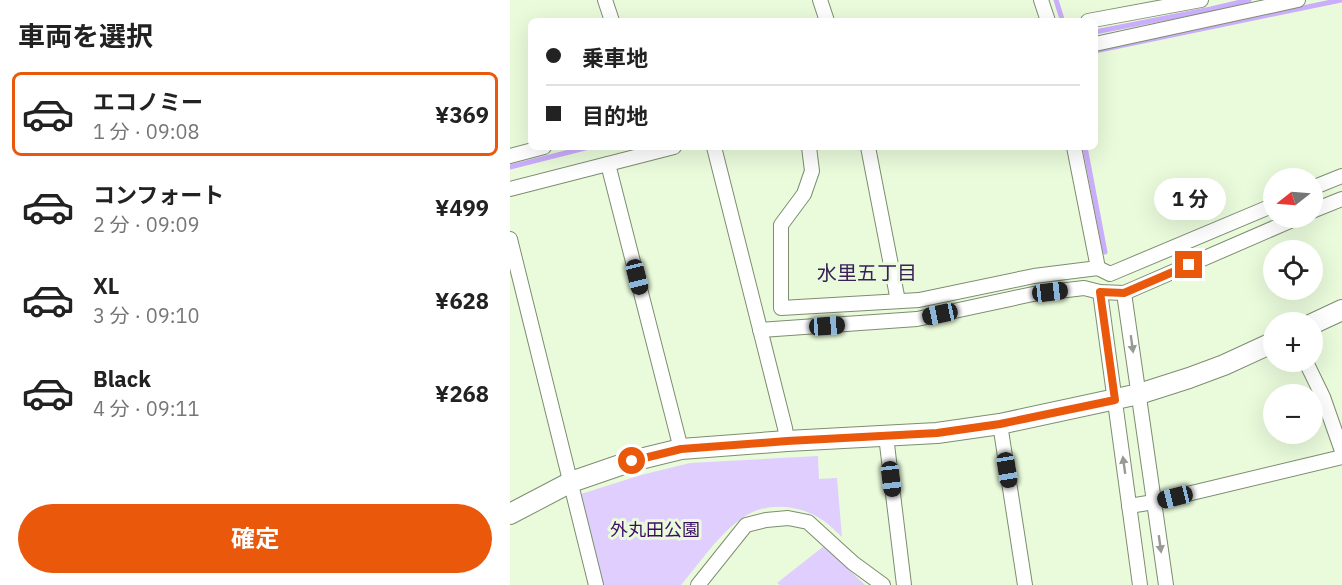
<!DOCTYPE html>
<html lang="ja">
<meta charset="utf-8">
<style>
:root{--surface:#fff;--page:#f2f2f2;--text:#222;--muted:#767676;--line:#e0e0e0;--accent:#ea580c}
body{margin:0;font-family:"IBM Plex Sans","Noto Sans JP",sans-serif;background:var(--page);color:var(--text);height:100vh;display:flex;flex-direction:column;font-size:22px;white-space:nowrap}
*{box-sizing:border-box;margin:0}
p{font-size:20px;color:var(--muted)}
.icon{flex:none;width:33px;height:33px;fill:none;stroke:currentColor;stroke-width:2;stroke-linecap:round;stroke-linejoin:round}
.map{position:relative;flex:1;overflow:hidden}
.sheet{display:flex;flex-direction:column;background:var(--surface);width:510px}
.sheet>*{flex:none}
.guide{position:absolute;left:18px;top:18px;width:570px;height:132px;border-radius:9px;box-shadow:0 6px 24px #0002;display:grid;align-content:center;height:132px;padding:0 18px;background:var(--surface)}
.needle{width:39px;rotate:253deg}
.tools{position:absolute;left:753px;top:168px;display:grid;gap:12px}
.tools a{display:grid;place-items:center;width:60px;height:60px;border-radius:50%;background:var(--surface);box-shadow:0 6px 24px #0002;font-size:30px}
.end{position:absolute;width:27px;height:27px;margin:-14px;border:8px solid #ea580c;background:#fff;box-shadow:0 0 0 3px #fff}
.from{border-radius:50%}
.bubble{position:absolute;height:42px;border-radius:21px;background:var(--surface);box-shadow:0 6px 24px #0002;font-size:20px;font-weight:700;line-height:42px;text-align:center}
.car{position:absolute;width:18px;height:36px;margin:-18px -9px;border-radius:8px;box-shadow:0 0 4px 2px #0007;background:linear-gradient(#222 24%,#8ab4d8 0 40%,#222 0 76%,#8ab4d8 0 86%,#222 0)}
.guide b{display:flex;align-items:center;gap:21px;height:57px;font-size:22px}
.guide b+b{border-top:2px solid var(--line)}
.guide i{width:15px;height:15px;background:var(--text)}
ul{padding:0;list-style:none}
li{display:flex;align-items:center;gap:18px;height:84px;margin:0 12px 9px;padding:0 6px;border:3px solid transparent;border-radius:9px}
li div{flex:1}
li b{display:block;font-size:22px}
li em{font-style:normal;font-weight:700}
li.selected{border-color:var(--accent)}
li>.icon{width:54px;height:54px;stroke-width:1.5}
h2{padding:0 18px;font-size:27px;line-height:72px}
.cta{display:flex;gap:12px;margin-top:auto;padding:12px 18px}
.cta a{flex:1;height:69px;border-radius:36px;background:var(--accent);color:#fff;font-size:24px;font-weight:700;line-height:69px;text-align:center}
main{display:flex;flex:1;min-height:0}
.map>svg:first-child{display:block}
</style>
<main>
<section class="sheet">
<h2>車両を選択</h2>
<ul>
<li class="selected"><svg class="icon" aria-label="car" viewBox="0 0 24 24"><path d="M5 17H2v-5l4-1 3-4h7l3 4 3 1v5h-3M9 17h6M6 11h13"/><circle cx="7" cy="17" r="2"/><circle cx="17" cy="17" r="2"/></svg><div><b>エコノミー</b><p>1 分 · 09:08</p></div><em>¥369</em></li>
<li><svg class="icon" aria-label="car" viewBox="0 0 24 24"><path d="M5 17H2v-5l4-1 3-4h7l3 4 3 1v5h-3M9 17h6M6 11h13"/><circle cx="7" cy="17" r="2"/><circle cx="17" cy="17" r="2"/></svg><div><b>コンフォート</b><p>2 分 · 09:09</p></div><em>¥499</em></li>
<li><svg class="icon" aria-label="car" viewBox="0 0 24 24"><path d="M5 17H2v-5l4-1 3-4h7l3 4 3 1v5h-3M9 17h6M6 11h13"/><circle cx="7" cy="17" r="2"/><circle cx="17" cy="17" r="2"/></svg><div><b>XL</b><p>3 分 · 09:10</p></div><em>¥628</em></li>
<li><svg class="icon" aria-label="car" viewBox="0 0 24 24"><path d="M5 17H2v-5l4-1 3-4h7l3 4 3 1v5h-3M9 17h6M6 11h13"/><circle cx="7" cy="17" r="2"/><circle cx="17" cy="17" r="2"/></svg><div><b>Black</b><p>4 分 · 09:11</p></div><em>¥268</em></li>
</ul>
<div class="cta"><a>確定</a></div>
</section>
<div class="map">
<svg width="832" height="585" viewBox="0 0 832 585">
<rect width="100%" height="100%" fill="#eafbdc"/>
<!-- green -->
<g fill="#dfcefe">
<path d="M308,456L309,479L327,478L332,537C326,532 321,526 314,521C291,505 260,501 235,516C211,531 189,564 171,585H93L71,494L131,475L180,463Z"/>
<polygon points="314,546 355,585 270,585 267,583"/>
</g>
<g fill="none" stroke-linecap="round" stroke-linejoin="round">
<!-- stream -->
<g stroke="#caadfb" stroke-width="5">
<polyline points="546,0 552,19"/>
<polyline points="585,32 701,9 739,0"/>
<polyline points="585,51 831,0"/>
<polyline points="575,147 595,252"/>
<polyline points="0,167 79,147"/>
</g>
<!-- street casing -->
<g stroke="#7e8d71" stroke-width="16">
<g id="street">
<polyline points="95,0 102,21"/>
<polyline points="310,0 317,21"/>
<polyline points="531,0 538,21"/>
<polyline points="578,21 691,0"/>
<polyline points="585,44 788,0"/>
<polyline points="204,147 275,428 277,441"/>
<polyline points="299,147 302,171 294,194 271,225 271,308 409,300 524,276 588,268 600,274 764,205"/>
<polyline points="358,147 388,301"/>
<polyline points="564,147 588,268"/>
<polyline points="0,156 34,147"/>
<polyline points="98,164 171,449"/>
<polyline points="802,188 832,176"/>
<polyline points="0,189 164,147"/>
<polyline points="802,211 832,199"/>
<polyline points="0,239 86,585"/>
<polyline points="590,292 630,585"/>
<polyline points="614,293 656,585"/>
<polyline points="250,330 407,319 523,294 574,288 590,292 614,293 787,218"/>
<polyline points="796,362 813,397 832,451"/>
<polyline points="490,424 515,585"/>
<polyline points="376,436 394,585"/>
<polyline points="619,506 644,502 832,457"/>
<polyline points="188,585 236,525 256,520 278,518 298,522 343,563 373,585"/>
</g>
</g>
<!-- secondary casing -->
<g stroke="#7e8d71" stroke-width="22">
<g id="secondary">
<polyline points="802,324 832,310"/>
<polyline points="0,514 61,482 122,461 171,449 277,441 427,433 490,424 629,394 679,378 714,365 764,342"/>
</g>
</g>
<!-- street -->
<use href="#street" stroke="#fff" stroke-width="14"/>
<!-- secondary -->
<use href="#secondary" stroke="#fff" stroke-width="20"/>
</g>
<!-- one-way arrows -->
<defs><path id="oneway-solid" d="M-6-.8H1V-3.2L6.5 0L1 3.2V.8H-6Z" transform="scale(1.5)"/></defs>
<g fill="#989b95">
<use href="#oneway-solid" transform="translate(622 344) rotate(82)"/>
<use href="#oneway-solid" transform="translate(614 465) rotate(-98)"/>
<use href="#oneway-solid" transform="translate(650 544) rotate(82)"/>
</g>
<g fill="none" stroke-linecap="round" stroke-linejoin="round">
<!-- route -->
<polyline stroke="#ea580c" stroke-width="8" points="122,461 171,449 277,441 427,433 490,424 605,400 590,292 614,293 679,265"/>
</g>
<g text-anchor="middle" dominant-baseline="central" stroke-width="6" stroke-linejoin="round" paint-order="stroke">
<!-- park labels -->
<g font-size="18" fill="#3c0c67" stroke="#eafbdc">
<text x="145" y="529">外丸田公園</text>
</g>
<!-- neighbourhood labels -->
<g font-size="20" fill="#392059" stroke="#eafbdc">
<text x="357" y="272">水里五丁目</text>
</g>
</g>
</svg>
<div class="tools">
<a><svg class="needle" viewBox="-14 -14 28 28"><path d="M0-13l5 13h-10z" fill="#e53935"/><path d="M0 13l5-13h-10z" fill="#767676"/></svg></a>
<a><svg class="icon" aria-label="locate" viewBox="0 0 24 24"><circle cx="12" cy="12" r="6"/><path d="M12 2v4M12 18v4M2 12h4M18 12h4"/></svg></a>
<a>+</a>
<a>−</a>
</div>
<i class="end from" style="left:122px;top:461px"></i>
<i class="end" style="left:679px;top:265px"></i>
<div class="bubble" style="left:644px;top:178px;width:72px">1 分</div>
<i class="car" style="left:127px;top:277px;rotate:166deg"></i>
<i class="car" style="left:540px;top:292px;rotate:83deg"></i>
<i class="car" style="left:430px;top:314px;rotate:258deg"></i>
<i class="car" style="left:317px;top:326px;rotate:86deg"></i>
<i class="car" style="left:497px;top:470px;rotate:171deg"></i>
<i class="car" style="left:381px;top:479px;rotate:173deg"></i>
<i class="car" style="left:665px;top:497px;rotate:256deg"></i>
<div class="guide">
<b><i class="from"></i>乗車地</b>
<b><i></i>目的地</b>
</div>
</div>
</main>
